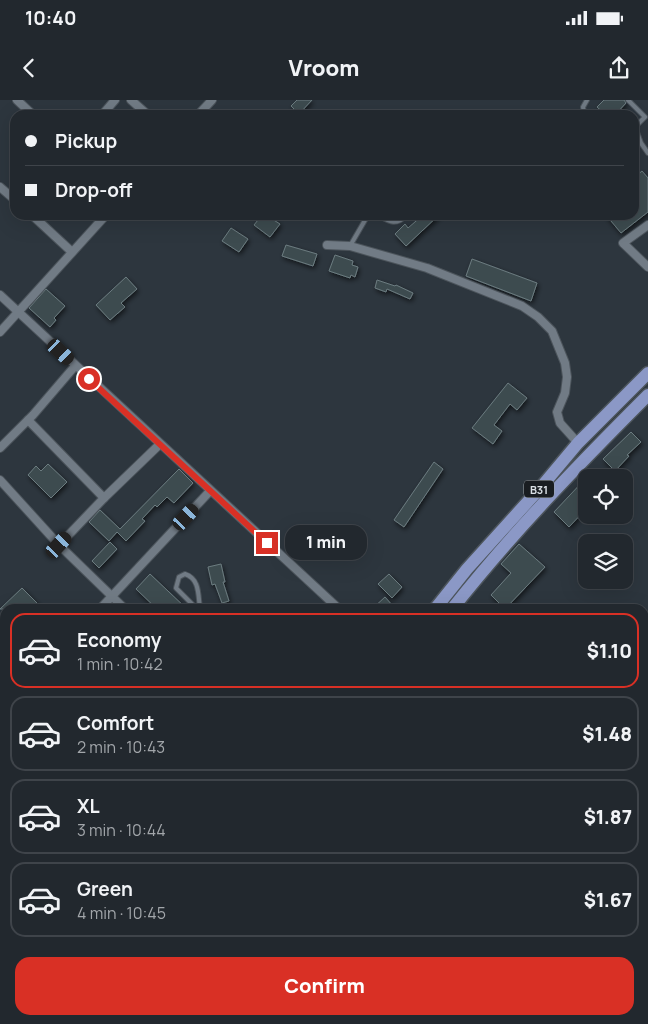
<!DOCTYPE html>
<meta charset="utf-8">
<style>
:root{--surface:#22282e;--page:#2a3036;--text:#f1f3f6;--muted:#a2a6aa;--line:#3f444a;--accent:#d93025}
body{margin:0;font-family:Manrope,sans-serif;background:var(--page);color:var(--text);height:100vh;display:flex;flex-direction:column;font-size:19px;white-space:nowrap}
*{box-sizing:border-box;margin:0}
p{font-size:16px;color:var(--muted)}
.icon{flex:none;width:28px;height:28px;fill:none;stroke:currentColor;stroke-width:2;stroke-linecap:round;stroke-linejoin:round}
.map{position:relative;flex:1;overflow:hidden}
.side{position:absolute;left:0px;top:504px;width:649px;height:421px;display:flex;flex-direction:column;background:var(--surface);border-radius:15px 15px 0 0;box-shadow:0 5px 20px #0002,0 0 0 1px var(--line)}
.side>*{flex:none}
.banner{position:absolute;left:10px;top:10px;width:629px;height:110px;border-radius:15px;box-shadow:0 5px 20px #0002,0 0 0 1px var(--line);display:grid;align-content:center;height:110px;padding:0 15px;background:var(--surface)}
.tools{position:absolute;left:578px;top:369px;display:grid;gap:10px}
.tools a{display:grid;place-items:center;width:55px;height:55px;border-radius:10px;background:var(--surface);box-shadow:0 5px 20px #0002,0 0 0 1px var(--line);font-size:25px}
.end{position:absolute;width:22px;height:22px;margin:-11px;border:6px solid #d93025;background:#fff;box-shadow:0 0 0 2px #fff}
.from{border-radius:50%}
.bubble{position:absolute;height:35px;border-radius:15px;background:var(--surface);box-shadow:0 5px 20px #0002,0 0 0 1px var(--line);font-size:16px;font-weight:800;line-height:35px;text-align:center}
.car{position:absolute;width:15px;height:30px;margin:-15px -8px;border-radius:6px;box-shadow:0 0 4px 1px #0007;background:linear-gradient(#222 24%,#8ab4d8 0 40%,#222 0 76%,#8ab4d8 0 86%,#222 0)}
.banner b{display:flex;align-items:center;gap:18px;height:48px;font-size:19px}
.banner b+b{border-top:1px solid var(--line)}
.banner i{width:12px;height:12px;background:var(--text)}
ul{padding:9px 0 0;list-style:none}
li{display:flex;align-items:center;gap:15px;height:75px;margin:0 10px 8px;padding:0 5px;border:2px solid var(--line);border-radius:15px}
li div{flex:1}
li b{display:block;font-size:19px}
li em{font-style:normal;font-weight:800}
li.current{border-color:var(--accent)}
li>.icon{width:45px;height:45px;stroke-width:1.5}
.action{display:flex;gap:10px;margin-top:auto;padding:10px 15px}
.action a{flex:1;height:58px;border-radius:15px;background:var(--accent);color:#fff;font-size:20px;font-weight:800;line-height:58px;text-align:center}
.status{display:flex;justify-content:space-between;align-items:center;height:35px;padding:0 25px;background:var(--surface);direction:ltr}
.status svg{height:14px;fill:currentColor}
header{display:flex;justify-content:space-between;align-items:center;height:65px;padding:0 15px;background:var(--surface);font-size:22px;font-weight:800}
.map>svg:first-child{display:block}
</style>
<div class="status"><b>10:40</b><svg viewBox="0 0 49 12"><path d="M0 12V9h3v3zM5 12V6h3v6zM10 12V3h3v9zM15 12V0h3v12zM26 1h20v11H26zM47 4h2v5h-2z"/></svg></div>
<header><svg class="icon" aria-label="back" viewBox="0 0 24 24"><path d="M15 5l-7 7 7 7"/></svg>Vroom<svg class="icon" aria-label="share" viewBox="0 0 24 24"><path d="M12 15V3M7 8l5-5 5 5M5 13v7h14v-7"/></svg></header>
<div class="map">
<svg width="648" height="924" viewBox="0 0 648 924">
<defs>
<filter id="shadow"><feDropShadow dx="1.5" dy="2.5" stdDeviation="2.5" flood-color="#0009"/></filter>
</defs>
<rect width="100%" height="100%" fill="#2d363e"/>
<!-- building -->
<g fill="#3d4b4f" stroke="#6c7c80" filter="url(#shadow)">
<polygon points="297,0 312,0 299,14 291,6"/>
<polygon points="604,0 624,0 626,3 615,15 611,12 609,15 606,15 597,7"/>
<polygon points="642,71 648,78 648,112 621,133 606,115 634,115 634,78"/>
<polygon points="262,115 275,115 272,119 280,124 270,137 254,125"/>
<polygon points="423,115 439,115 406,146 395,134 405,124 408,128"/>
<polygon points="231,128 248,139 239,152 222,141"/>
<polygon points="286,145 317,154 313,166 282,156"/>
<polygon points="335,155 353,161 352,165 358,167 355,177 351,175 350,178 329,171"/>
<polygon points="472,159 537,183 531,201 466,176"/>
<polygon points="126,177 137,189 121,203 125,207 110,220 96,205"/>
<polygon points="377,180 395,186 396,185 413,193 410,199 387,189 386,192 375,188"/>
<polygon points="46,189 65,206 54,218 56,220 50,227 29,208"/>
<polygon points="508,283 527,298 517,310 510,304 494,325 502,331 493,344 472,328"/>
<polygon points="631,332 641,342 627,355 629,356 615,371 603,359"/>
<polygon points="434,362 443,369 404,427 394,420"/>
<polygon points="48,364 67,382 51,398 28,375 36,366 41,371"/>
<polygon points="179,369 193,383 174,403 167,397 157,407 155,405 142,419 145,421 126,441 117,432 109,441 89,422 100,410 120,429"/>
<polygon points="586,378 586,409 569,427 554,412"/>
<polygon points="110,442 117,449 99,468 92,461"/>
<polygon points="519,444 545,467 505,509 491,495 511,473 501,464"/>
<polygon points="221,464 225,482 223,482 229,501 222,503 215,484 212,485 208,467"/>
<polygon points="150,474 187,509 157,509 136,489"/>
<polygon points="389,474 402,487 392,498 378,484"/>
<polygon points="22,488 43,509 24,509 22,506 18,509 0,509"/>
<polygon points="385,497 393,506 390,509 372,509"/>
</g>
<g fill="none" stroke-linecap="round" stroke-linejoin="round">
<!-- lane casing -->
<g stroke="#4c545b" stroke-width="6">
<g id="lane">
<polyline points="628,0 645,17 634,28"/>
<polyline points="586,15 584,13 583,7 587,0"/>
<polyline points="635,27 641,43 648,53"/>
<path d="M378,115C390,122 396,126 407,115"/>
<polyline points="350,146 368,115"/>
<path d="M197,509L176,488L179,477L185,474C200,479 198,495 200,509"/>
</g>
</g>
<!-- street casing -->
<g stroke="#4c545b" stroke-width="10">
<g id="street">
<polyline points="17,0 33,15"/>
<polyline points="131,0 148,15"/>
<polyline points="102,15 115,0"/>
<polyline points="198,15 212,0"/>
<polyline points="0,87 15,100"/>
<polyline points="32,115 72,152"/>
<polyline points="648,125 623,143 648,167"/>
<polyline points="327,145 350,146 427,168 522,206 538,217 552,231 565,263 567,277 565,293 557,312 560,323 578,343"/>
<polyline points="0,195 339,509"/>
<polyline points="0,232 106,115"/>
<polyline points="28,320 104,398 59,445"/>
<polyline points="0,348 33,315 75,266"/>
<polyline points="0,380 59,445 125,509"/>
<polyline points="104,398 160,344"/>
<polyline points="100,509 210,391"/>
<polyline points="0,604 5,600"/>
<polyline points="644,694 648,691"/>
</g>
</g>
<!-- secondary casing -->
<g stroke="#4c545b" stroke-width="14">
<g id="secondary">
<polyline points="0,729 5,734"/>
<polyline points="0,749 5,753"/>
</g>
</g>
<!-- primary casing -->
<g stroke="#4c545b" stroke-width="15">
<g id="primary">
<polyline points="435,509 467,469 542,386 578,343 648,273"/>
<path d="M452,509C512,433 580,363 648,295"/>
<polyline points="102,924 105,920"/>
<polyline points="120,924 124,920"/>
</g>
</g>
<!-- lane -->
<use href="#lane" stroke="#717b85" stroke-width="4"/>
<!-- street -->
<use href="#street" stroke="#717b85" stroke-width="8"/>
<!-- secondary -->
<use href="#secondary" stroke="#7e8aa6" stroke-width="11"/>
<!-- primary -->
<use href="#primary" stroke="#8b98c6" stroke-width="12"/>
</g>
<g fill="none" stroke-linecap="round" stroke-linejoin="round">
<!-- route -->
<polyline stroke="#d93025" stroke-width="6" points="89,279 267,443"/>
</g>
<g text-anchor="middle" dominant-baseline="central" stroke-width="4.5" stroke-linejoin="round" paint-order="stroke">
<!-- shield labels -->
<rect fill="#191d21" stroke="#a0a6aa" stroke-width="1" x="524" y="380.5" width="30" height="17" rx="4"/>
<g font-size="11" font-weight="bold" fill="#dae0e5">
<text x="539" y="389">B31</text>
</g>
</g>
</svg>
<div class="tools">
<a><svg class="icon" aria-label="locate" viewBox="0 0 24 24"><circle cx="12" cy="12" r="6"/><path d="M12 2v4M12 18v4M2 12h4M18 12h4"/></svg></a>
<a><svg class="icon" aria-label="layers" viewBox="0 0 24 24"><path d="M12 4l9 5-9 5-9-5zM3 14l9 5 9-5"/></svg></a>
</div>
<i class="end from" style="left:89px;top:279px"></i>
<i class="end" style="left:267px;top:443px"></i>
<div class="bubble" style="left:285px;top:425px;width:82px">1 min</div>
<i class="car" style="left:61px;top:252px;rotate:133deg"></i>
<i class="car" style="left:186px;top:417px;rotate:43deg"></i>
<i class="car" style="left:59px;top:445px;rotate:43deg"></i>
<div class="banner">
<b><i class="from"></i>Pickup</b>
<b><i></i>Drop-off</b>
</div>
<section class="side">
<ul>
<li class="current"><svg class="icon" aria-label="car" viewBox="0 0 24 24"><path d="M5 17H2v-5l4-1 3-4h7l3 4 3 1v5h-3M9 17h6M6 11h13"/><circle cx="7" cy="17" r="2"/><circle cx="17" cy="17" r="2"/></svg><div><b>Economy</b><p>1 min · 10:42</p></div><em>$1.10</em></li>
<li><svg class="icon" aria-label="car" viewBox="0 0 24 24"><path d="M5 17H2v-5l4-1 3-4h7l3 4 3 1v5h-3M9 17h6M6 11h13"/><circle cx="7" cy="17" r="2"/><circle cx="17" cy="17" r="2"/></svg><div><b>Comfort</b><p>2 min · 10:43</p></div><em>$1.48</em></li>
<li><svg class="icon" aria-label="car" viewBox="0 0 24 24"><path d="M5 17H2v-5l4-1 3-4h7l3 4 3 1v5h-3M9 17h6M6 11h13"/><circle cx="7" cy="17" r="2"/><circle cx="17" cy="17" r="2"/></svg><div><b>XL</b><p>3 min · 10:44</p></div><em>$1.87</em></li>
<li><svg class="icon" aria-label="car" viewBox="0 0 24 24"><path d="M5 17H2v-5l4-1 3-4h7l3 4 3 1v5h-3M9 17h6M6 11h13"/><circle cx="7" cy="17" r="2"/><circle cx="17" cy="17" r="2"/></svg><div><b>Green</b><p>4 min · 10:45</p></div><em>$1.67</em></li>
</ul>
<div class="action"><a>Confirm</a></div>
</section>
</div>
